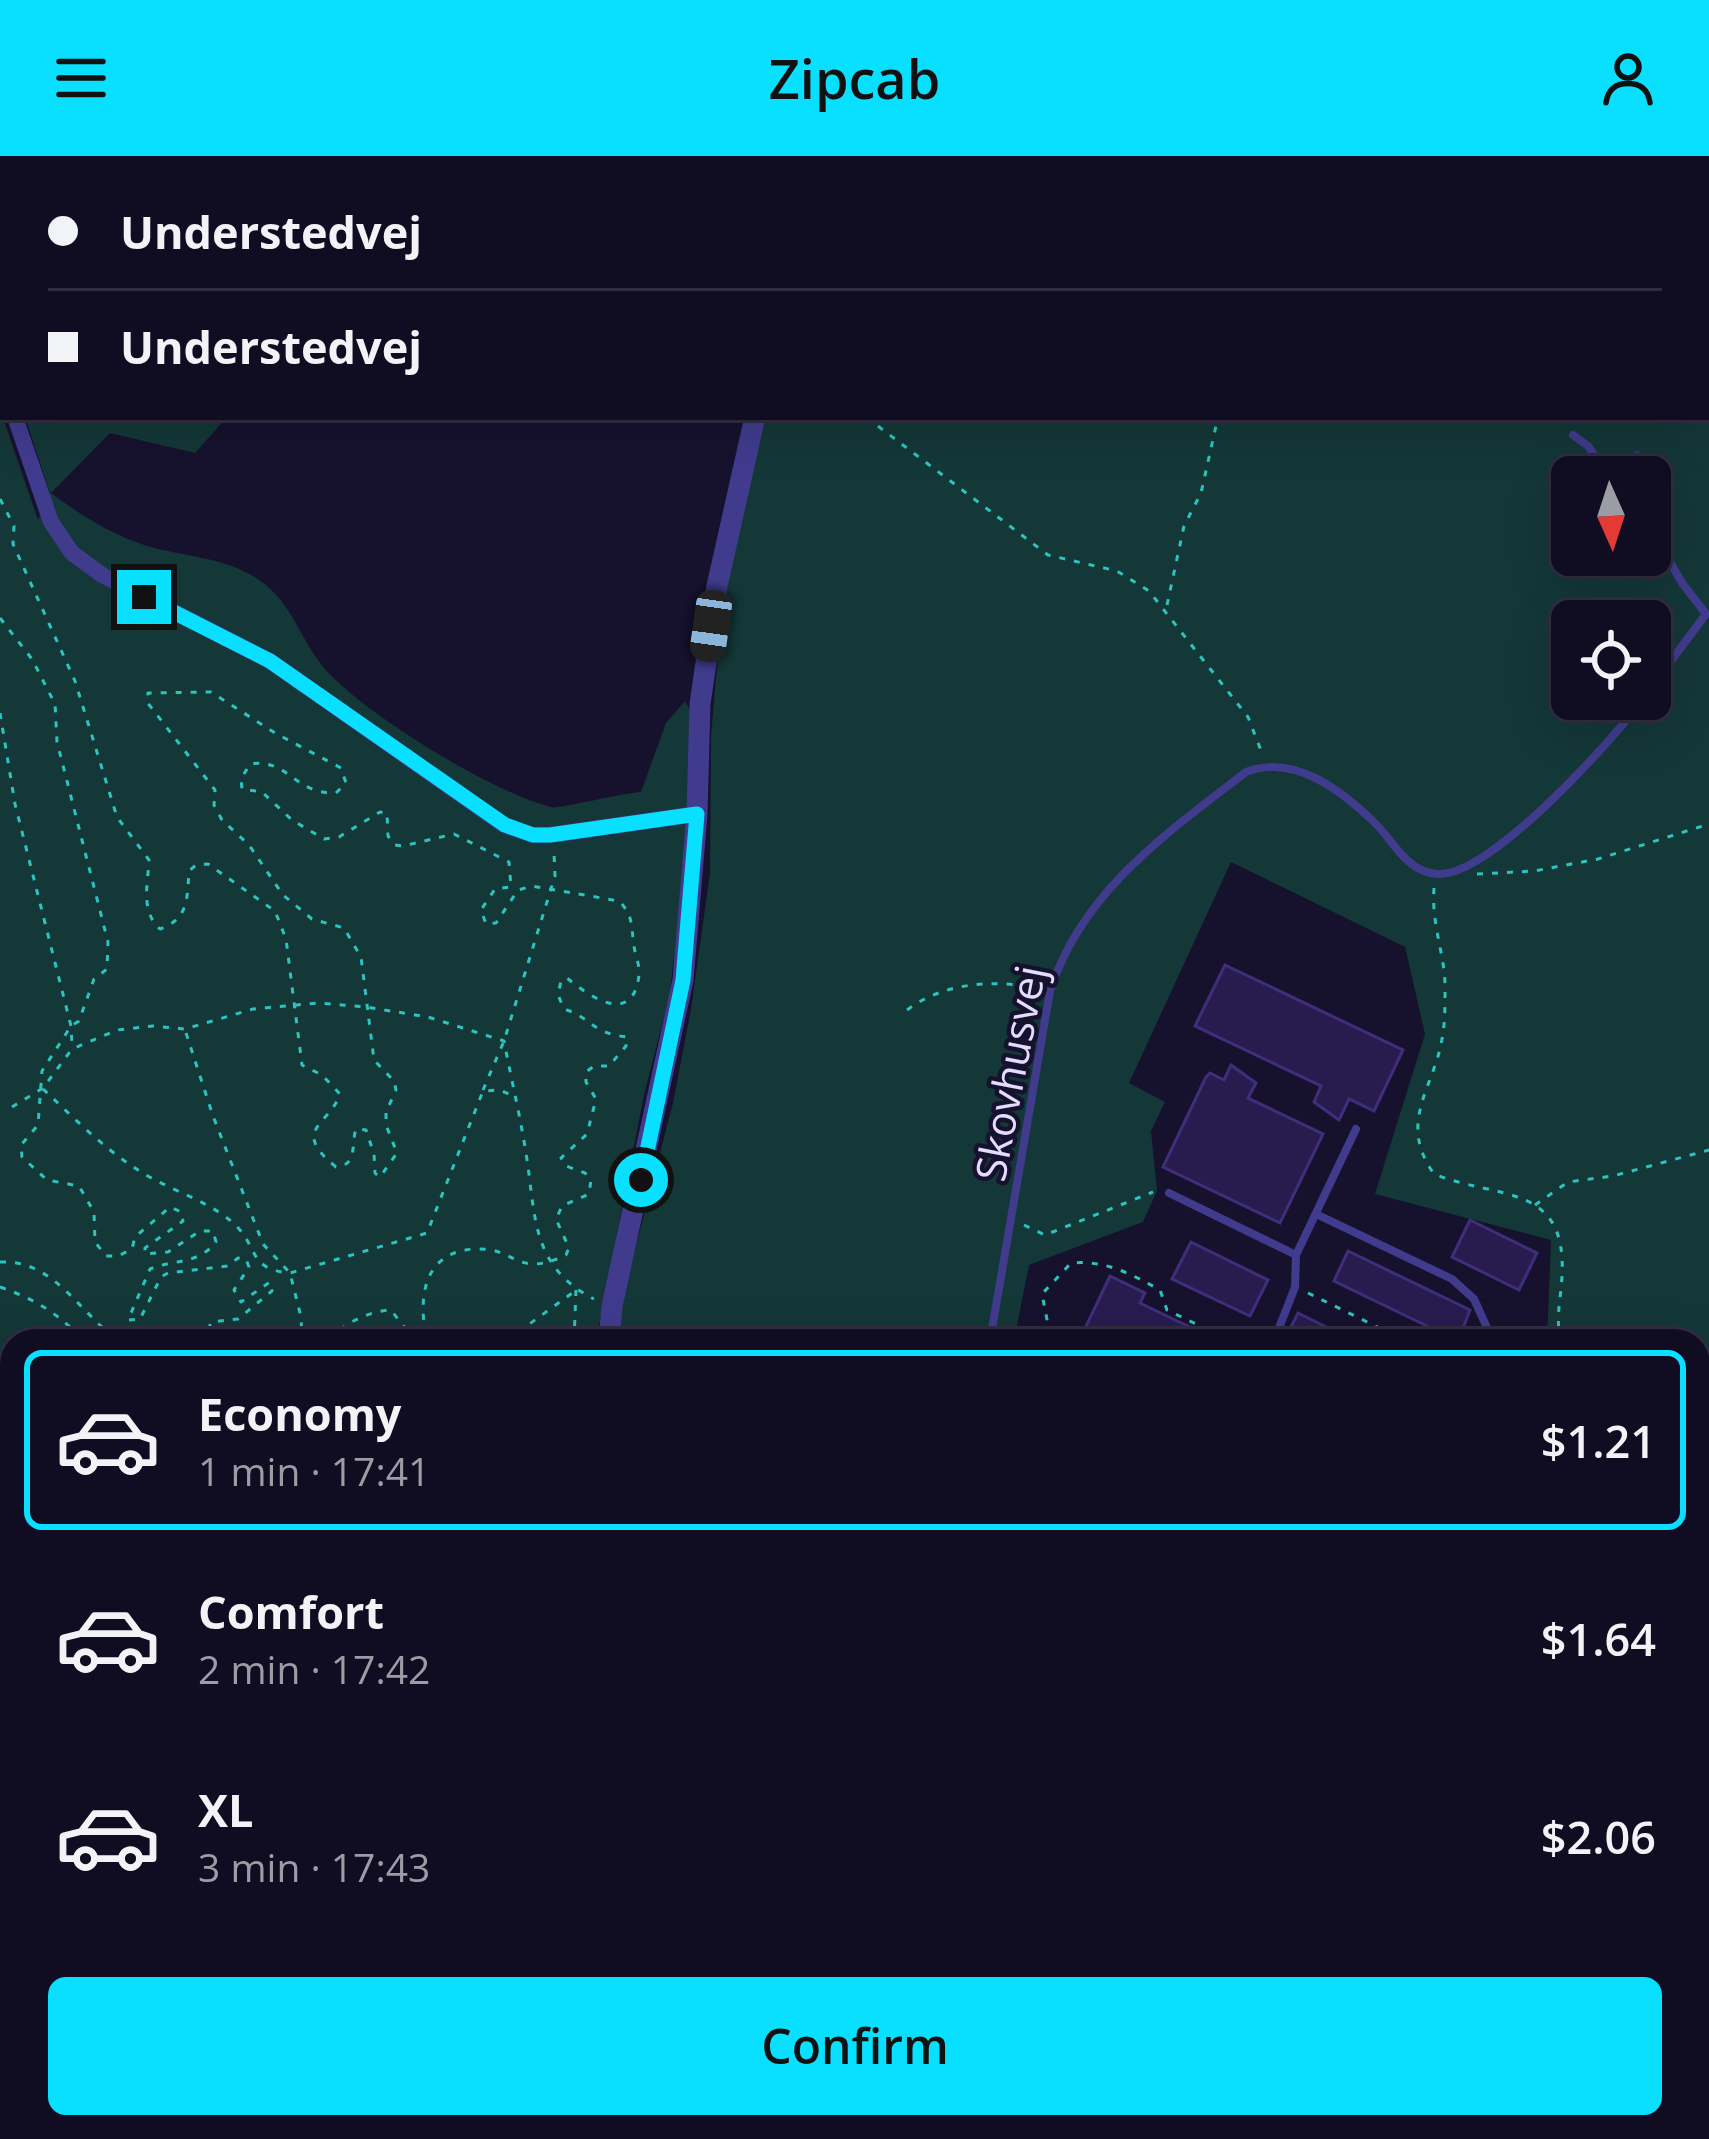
<!DOCTYPE html>
<meta charset="utf-8">
<style>
:root{--surface:#100d22;--page:#1e1b2f;--text:#f1f3f6;--muted:#9c9ca5;--line:#302d40;--accent:#09dfff}
body{margin:0;font-family:"Open Sans",sans-serif;background:var(--page);color:var(--text);height:100vh;display:flex;flex-direction:column;font-size:45px;white-space:nowrap}
*{box-sizing:border-box;margin:0}
p{font-size:39px;color:var(--muted)}
.icon{flex:none;width:66px;height:66px;fill:none;stroke:currentColor;stroke-width:2;stroke-linecap:round;stroke-linejoin:round}
.map{position:relative;flex:1;overflow:hidden}
.drawer{position:absolute;left:0px;top:1173px;width:1710px;height:810px;display:flex;flex-direction:column;background:var(--surface);border-radius:36px 36px 0 0;box-shadow:0 12px 48px #0002,0 0 0 3px var(--line)}
.drawer>*{flex:none}
.banner{position:absolute;left:0px;top:0px;width:1710px;height:264px;box-shadow:0 12px 48px #0002,0 0 0 3px var(--line);display:grid;align-content:center;height:264px;padding:0 48px;background:var(--surface)}
.needle{width:78px;rotate:177deg}
.fabs{position:absolute;left:1551px;top:300px;display:grid;gap:24px}
.fabs a{display:grid;place-items:center;width:120px;height:120px;border-radius:18px;background:var(--surface);box-shadow:0 12px 48px #0002,0 0 0 3px var(--line);font-size:60px}
.end{position:absolute;width:54px;height:54px;margin:-27px;border:15px solid #09dfff;background:#111;box-shadow:0 0 0 6px #111}
.from{border-radius:50%}
.car{position:absolute;width:36px;height:72px;margin:-36px -18px;border-radius:15px;box-shadow:0 0 9px 3px #0007;background:linear-gradient(#222 24%,#8ab4d8 0 40%,#222 0 76%,#8ab4d8 0 86%,#222 0)}
.banner b{display:flex;align-items:center;gap:42px;height:114px;font-size:45px}
.banner b+b{border-top:3px solid var(--line)}
.banner i{width:30px;height:30px;background:var(--text)}
ul{padding:21px 0 0;list-style:none}
li{display:flex;align-items:center;gap:36px;height:180px;margin:0 24px 18px;padding:0 24px;border:6px solid transparent;border-radius:18px}
li div{flex:1}
li b{display:block;font-size:45px}
li em{font-style:normal;font-weight:600}
li.selected{border-color:var(--accent)}
li>.icon{width:108px;height:108px;stroke-width:1.5}
.primary-button{display:flex;gap:24px;margin-top:auto;padding:24px 48px}
.primary-button a{flex:1;height:138px;border-radius:18px;background:var(--accent);color:#111;font-size:48px;font-weight:600;line-height:138px;text-align:center}
header{display:flex;justify-content:space-between;align-items:center;height:156px;padding:0 48px;background:var(--accent);color:#111;font-size:54px;font-weight:600}
.map>svg:first-child{display:block}
</style>
<header><svg class="icon" aria-label="menu" viewBox="0 0 24 24"><path d="M4 6h16M4 12h16M4 18h16"/></svg>Zipcab<svg class="icon" aria-label="person" viewBox="0 0 24 24"><circle cx="12" cy="8" r="4"/><path d="M4 21q1-7 8-7t8 7"/></svg></header>
<div class="map">
<svg width="1709" height="1983" viewBox="0 0 1709 1983">
<rect width="100%" height="100%" fill="#16112d"/>
<!-- green -->
<g fill="#143737" fill-rule="evenodd">
<polygon points="0,0 241,0 242,3 3,3 3,215"/>
<path d="M824,0H1709V1983H767L762,1971H1698V1185H1547L1551,1084L1375,1038L1425,878L1405,791L1231,706L1129,927L1165,946L1151,975L1157,1035L1143,1066L1029,1109L1014,1185H620L621,1147L673,947L691,853L710,717L711,580L724,427L766,261H1707V3H823ZM1572,321H1650V399H1572ZM1572,465H1650V543H1572Z"/>
<path d="M0,253L38,364L50,337L25,261H227L195,297L110,277L51,337C81,359 110,378 147,390C181,400 222,401 253,420C293,444 297,480 325,513C363,557 493,637 551,651C561,653 621,637 641,636L666,567L685,545L693,560L685,717L669,842L644,939L596,1185H572L569,1170L548,1185H12V1925L0,1914Z"/>
<polygon points="31,1971 689,1971 694,1983 32,1983"/>
</g>
<g fill="none" stroke-linecap="round" stroke-linejoin="round">
<!-- stream -->
<polyline stroke="#0c2351" stroke-width="6" points="986,1983 994,1971"/>
</g>
<!-- building -->
<g fill="#281c4f" stroke="#3f2e7b" stroke-width="3">
<polygon points="1638,296 1650,321 1617,321 1611,309"/>
<polygon points="1612,399 1657,399 1657,401 1619,416"/>
<polygon points="1225,809 1403,894 1374,955 1349,943 1339,964 1314,946 1321,930 1195,870"/>
<polygon points="1231,909 1256,927 1248,942 1323,978 1280,1067 1163,1011 1206,921 1210,917 1224,924"/>
<polygon points="1470,1064 1537,1097 1519,1134 1452,1101"/>
<polygon points="1191,1086 1268,1124 1250,1160 1172,1123"/>
<polygon points="1348,1095 1470,1154 1458,1185 1334,1125"/>
<polygon points="1110,1120 1145,1137 1140,1147 1219,1185 1079,1185"/>
<polygon points="1298,1157 1355,1185 1284,1185"/>
</g>
<g fill="none" stroke-linecap="round" stroke-linejoin="round">
<!-- path -->
<g stroke="#2dc3be" stroke-width="3" stroke-dasharray="6 9" stroke-linecap="butt">
<polyline points="866,261 1048,399 1117,415 1149,435 1248,561 1262,597"/>
<polyline points="1552,261 1563,270"/>
<path d="M0,343L14,370L13,388L75,525L117,661L149,704C148,728 140,755 160,773C189,763 187,742 189,715L196,709L208,708L275,755L286,783L302,909L322,919L340,938C330,969 289,973 336,1011C358,1010 351,987 356,973L366,974L374,998L375,1017L380,1021L397,997L386,969V956L396,934L394,925L374,904L361,801L344,772L312,763L283,739L249,689L222,664L214,649L215,634L147,546L148,537L211,536L275,577L341,612L346,627L336,637C293,638 289,602 250,608L241,623L242,633L262,636L292,664L324,683L339,681L380,656L387,657L388,680L395,689L403,690L454,678L509,706L511,731L495,733L481,754L486,768L496,767L518,734L532,730L619,745C634,760 631,771 634,790C635,799 640,809 639,819C633,871 590,841 567,822L561,825L558,839L564,853C592,862 591,877 627,881L626,890L609,910H594L586,916V926L596,943L587,978L561,1002L566,1010L585,1017L591,1024L589,1038L562,1050L556,1063L569,1092L566,1099C516,1123 516,1091 476,1093C421,1095 418,1145 427,1185"/>
<polyline points="1167,449 1184,370 1201,337 1218,261"/>
<path d="M0,462L32,503L55,548L57,586L108,786L107,813L94,823L79,865L71,870L42,915L38,969L21,989L22,1001L47,1024L79,1030L94,1056L95,1086L106,1100H118L132,1093L135,1081L170,1051L181,1056L183,1065L145,1092V1098L168,1096L200,1075H213L216,1086C198,1109 174,1103 150,1113L128,1164L140,1163L161,1121L168,1117L228,1110L238,1102L246,1103L249,1111L234,1134L241,1146L270,1126L272,1135L238,1163L211,1166L208,1175L214,1185"/>
<polyline points="0,557 15,648 71,870 72,889"/>
<polyline points="1477,718 1534,715 1598,703 1709,668"/>
<path d="M1434,732C1431,770 1446,800 1445,835C1445,851 1445,868 1442,883C1434,932 1397,966 1434,1018C1498,1044 1567,1026 1562,1120C1561,1143 1555,1162 1561,1185"/>
<path d="M907,854C943,827 992,823 1036,832"/>
<polyline points="186,877 213,960 263,1088 290,1117 301,1161 302,1185"/>
<path d="M43,933C72,960 101,990 135,1012C165,1033 204,1042 232,1066C260,1090 246,1113 290,1117L427,1077L483,935L500,934L513,940"/>
<polyline points="483,934 504,885 555,720 554,697"/>
<path d="M12,951L43,932L72,893L117,874L153,870L185,873L253,853L318,847L366,851L428,861L504,885C511,922 520,959 526,997C536,1059 530,1110 594,1143"/>
<polyline points="1535,1049 1568,1026 1613,1020 1709,994"/>
<polyline points="1024,1069 1045,1079 1153,1036"/>
<path d="M0,1106C54,1103 80,1158 119,1185"/>
<path d="M0,1131C35,1143 59,1158 84,1185"/>
<polyline points="1308,1137 1406,1185"/>
<path d="M1050,1179L1042,1138L1071,1107C1106,1104 1131,1118 1160,1134L1167,1154L1231,1185"/>
<polyline points="1139,1184 1139,1185"/>
<polyline points="253,1185 276,1169 279,1185"/>
<path d="M330,1185C342,1167 370,1155 391,1154L415,1185"/>
<polyline points="506,1185 575,1135"/>
<polyline points="574,1185 576,1134"/>
<polyline points="12,1229 5,1232 12,1249"/>
<polyline points="1698,1290 1709,1293"/>
<polyline points="109,1971 123,1983"/>
<polyline points="340,1971 341,1983"/>
<polyline points="512,1971 516,1983"/>
<polyline points="529,1971 534,1983"/>
<polyline points="792,1971 801,1983"/>
<polyline points="886,1971 907,1983"/>
<polyline points="1118,1971 1120,1983"/>
<polyline points="1161,1971 1164,1983"/>
<polyline points="69,1983 74,1971"/>
<polyline points="828,1983 847,1971"/>
<polyline points="1037,1983 1046,1971"/>
<polyline points="1687,1983 1709,1964"/>
</g>
<!-- service -->
<g stroke="#403b8d" stroke-width="8">
<polyline points="1573,279 1588,290 1609,321"/>
<polyline points="1650,371 1682,427 1706,458 1650,533"/>
<polyline points="1169,1037 1296,1099"/>
<polyline points="1316,1058 1452,1123 1474,1143 1493,1185"/>
<path d="M990,1185L1050,835C1082,735 1167,677 1246,616C1294,597 1342,635 1375,667C1394,686 1407,716 1437,718C1489,722 1612,585 1643,543"/>
<polyline points="1274,1185 1295,1131 1296,1099 1356,973"/>
<polyline points="1589,1971 1592,1983"/>
</g>
<!-- minor -->
<g stroke="#403b8d" stroke-width="16">
<polyline points="0,226 3,232"/>
<polyline points="15,261 51,366 72,397 102,419 270,505 504,669 533,679 550,679 697,658"/>
</g>
<!-- tertiary -->
<g stroke="#403b8d" stroke-width="21">
<polyline points="813,3 814,0"/>
<polyline points="609,1185 612,1150 683,824 697,658 700,548 717,430 755,261"/>
<polyline points="716,1971 721,1983"/>
</g>
</g>
<g fill="none" stroke-linecap="round" stroke-linejoin="round">
<!-- route -->
<polyline stroke="#09dfff" stroke-width="15" points="144,441 270,505 505,669 533,679 550,679 697,658 683,824 641,1024"/>
</g>
<g text-anchor="middle" dominant-baseline="central" stroke-width="9" stroke-linejoin="round" paint-order="stroke">
<!-- street labels -->
<g font-size="42" fill="#e2ddff" stroke="#16112d">
<text transform="translate(1009 917) rotate(-79)">Skovhusvej</text>
</g>
</g>
</svg>
<div class="fabs">
<a><svg class="needle" viewBox="-14 -14 28 28"><path d="M0-13l5 13h-10z" fill="#e53935"/><path d="M0 13l5-13h-10z" fill="#9c9ca5"/></svg></a>
<a><svg class="icon" aria-label="locate" viewBox="0 0 24 24"><circle cx="12" cy="12" r="6"/><path d="M12 2v4M12 18v4M2 12h4M18 12h4"/></svg></a>
</div>
<i class="end from" style="left:641px;top:1024px"></i>
<i class="end" style="left:144px;top:441px"></i>
<i class="car" style="left:711px;top:470px;rotate:188deg"></i>
<div class="banner">
<b><i class="from"></i>Understedvej</b>
<b><i></i>Understedvej</b>
</div>
<section class="drawer">
<ul>
<li class="selected"><svg class="icon" aria-label="car" viewBox="0 0 24 24"><path d="M5 17H2v-5l4-1 3-4h7l3 4 3 1v5h-3M9 17h6M6 11h13"/><circle cx="7" cy="17" r="2"/><circle cx="17" cy="17" r="2"/></svg><div><b>Economy</b><p>1 min · 17:41</p></div><em>$1.21</em></li>
<li><svg class="icon" aria-label="car" viewBox="0 0 24 24"><path d="M5 17H2v-5l4-1 3-4h7l3 4 3 1v5h-3M9 17h6M6 11h13"/><circle cx="7" cy="17" r="2"/><circle cx="17" cy="17" r="2"/></svg><div><b>Comfort</b><p>2 min · 17:42</p></div><em>$1.64</em></li>
<li><svg class="icon" aria-label="car" viewBox="0 0 24 24"><path d="M5 17H2v-5l4-1 3-4h7l3 4 3 1v5h-3M9 17h6M6 11h13"/><circle cx="7" cy="17" r="2"/><circle cx="17" cy="17" r="2"/></svg><div><b>XL</b><p>3 min · 17:43</p></div><em>$2.06</em></li>
</ul>
<div class="primary-button"><a>Confirm</a></div>
</section>
</div>
